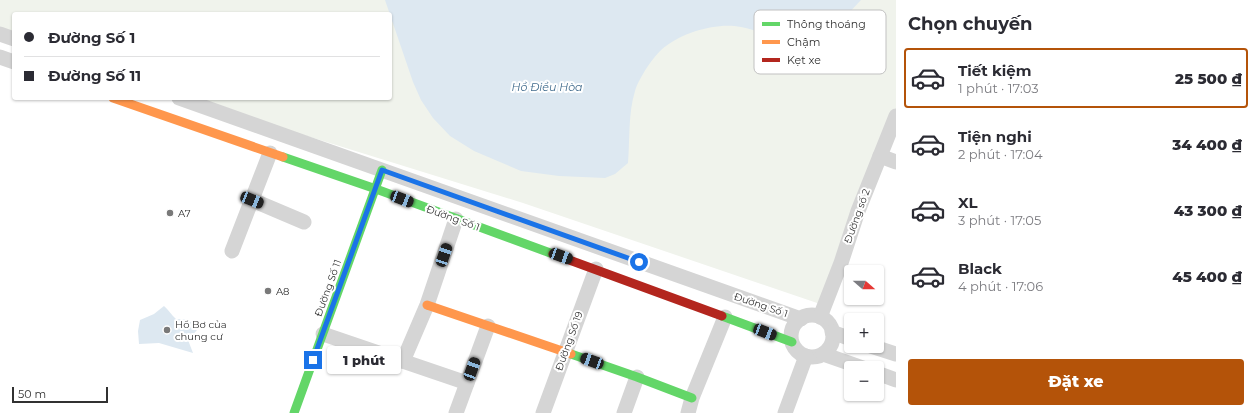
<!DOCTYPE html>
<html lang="vi">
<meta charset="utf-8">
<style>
:root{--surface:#fff;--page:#f2f2f3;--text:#2b2b33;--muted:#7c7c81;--line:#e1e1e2;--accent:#b45309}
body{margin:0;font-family:Montserrat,sans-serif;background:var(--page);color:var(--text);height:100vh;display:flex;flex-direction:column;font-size:15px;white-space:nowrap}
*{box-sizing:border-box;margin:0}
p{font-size:13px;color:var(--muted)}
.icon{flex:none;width:22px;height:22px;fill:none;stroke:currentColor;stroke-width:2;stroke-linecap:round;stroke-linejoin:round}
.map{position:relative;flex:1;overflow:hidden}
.details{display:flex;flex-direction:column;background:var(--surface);width:360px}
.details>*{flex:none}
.hud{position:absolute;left:12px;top:12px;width:380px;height:88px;border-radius:4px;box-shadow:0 1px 3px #0004;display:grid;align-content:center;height:88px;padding:0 12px;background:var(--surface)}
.needle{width:26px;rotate:110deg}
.fabs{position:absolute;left:844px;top:265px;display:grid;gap:8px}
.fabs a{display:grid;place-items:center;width:40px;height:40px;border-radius:4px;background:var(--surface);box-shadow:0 1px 3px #0004;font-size:20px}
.scale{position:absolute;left:12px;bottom:10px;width:96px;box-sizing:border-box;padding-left:4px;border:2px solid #313131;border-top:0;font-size:11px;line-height:14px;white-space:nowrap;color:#313131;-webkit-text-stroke:3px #fff;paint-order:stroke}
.end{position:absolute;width:18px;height:18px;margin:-9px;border:5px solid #1a73e8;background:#fff;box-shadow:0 0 0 2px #fff}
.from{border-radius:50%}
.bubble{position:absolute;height:28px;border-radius:4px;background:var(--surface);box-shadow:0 1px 3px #0004;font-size:13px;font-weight:800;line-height:28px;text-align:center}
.car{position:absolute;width:12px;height:24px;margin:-12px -6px;border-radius:5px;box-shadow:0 0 3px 1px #0007;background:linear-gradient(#222 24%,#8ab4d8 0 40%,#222 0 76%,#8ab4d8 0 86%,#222 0)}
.hud b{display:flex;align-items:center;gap:14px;height:38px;font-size:15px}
.hud b+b{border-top:1px solid var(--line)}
.hud i{width:10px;height:10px;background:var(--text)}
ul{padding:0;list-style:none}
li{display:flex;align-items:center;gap:12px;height:60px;margin:0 8px 6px;padding:0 4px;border:2px solid transparent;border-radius:4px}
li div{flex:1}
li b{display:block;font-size:15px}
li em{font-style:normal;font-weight:800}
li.selected{border-color:var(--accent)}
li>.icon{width:36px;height:36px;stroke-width:1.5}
h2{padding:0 12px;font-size:18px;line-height:48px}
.primary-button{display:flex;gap:8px;margin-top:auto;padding:8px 12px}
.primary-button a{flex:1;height:46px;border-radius:4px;background:var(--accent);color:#fff;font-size:16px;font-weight:800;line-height:46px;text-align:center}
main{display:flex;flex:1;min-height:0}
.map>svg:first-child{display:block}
</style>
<main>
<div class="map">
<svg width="896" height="413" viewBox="0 0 896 413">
<rect width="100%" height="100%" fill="#fff"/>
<!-- green -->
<polygon fill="#f0f3ec" points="0,0 896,0 896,115 823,305 523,203 185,98 390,98 390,14 14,14 14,45 0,40"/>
<!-- water -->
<g fill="#dde8f1">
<path d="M385,0H861L846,16L822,37L789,51C776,40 759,30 741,27C718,22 684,32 666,46C655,53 639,78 635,91C628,114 630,139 628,163L615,174L605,178L559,176L521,171L474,151L450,136L433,118L421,100L413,82Z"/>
<path d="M164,306C169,310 171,315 176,319C186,319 192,320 197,330L188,340L193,353L159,343L139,344L138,331L140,320L154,314Z"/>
</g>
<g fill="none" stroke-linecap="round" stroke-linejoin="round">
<!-- street -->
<g stroke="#d5d5d5" stroke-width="15">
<polyline points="0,34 14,39"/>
<polyline points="0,57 14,62"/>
<polyline points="179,98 801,319"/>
<polyline points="880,156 896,162"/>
<polyline points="252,200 304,222"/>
<polyline points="232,251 270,153"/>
<circle cx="812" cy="336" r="21"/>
<polyline points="820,317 841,263 858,211 896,116"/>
<polyline points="832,332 851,339"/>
<polyline points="323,334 467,383"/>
<polyline points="871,346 896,354"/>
<polyline points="823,354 863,368"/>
<polyline points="403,361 427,305 456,219"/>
<polyline points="877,373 896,380"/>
<polyline points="456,413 488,326"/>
<polyline points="543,413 596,269"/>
<polyline points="624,413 637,377"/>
<polyline points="688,413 692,398 725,317"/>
<polyline points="785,413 806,356"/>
</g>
<!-- fast -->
<g stroke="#63d668" stroke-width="9">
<polyline points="283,157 376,189 553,254"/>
<polyline points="722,316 792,342"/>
<polyline points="571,354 637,377 692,398"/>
<polyline points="294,413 382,170"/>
</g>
<!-- slow -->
<g stroke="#ff974d" stroke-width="9">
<polyline points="113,98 283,157"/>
<polyline points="427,305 571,354"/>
</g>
<!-- jam -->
<polyline stroke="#b3261e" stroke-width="9" points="553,254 722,316"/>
</g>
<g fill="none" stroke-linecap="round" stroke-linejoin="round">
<!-- route -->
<polyline stroke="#1a73e8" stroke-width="5" points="313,360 382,170 639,262"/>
</g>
<!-- markers -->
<g fill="#797979" stroke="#fff" stroke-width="1.5">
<circle cx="170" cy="213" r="4"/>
<circle cx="268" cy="291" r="4"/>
<circle cx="167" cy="330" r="4"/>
</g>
<g text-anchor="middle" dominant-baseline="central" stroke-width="4" stroke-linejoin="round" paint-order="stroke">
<!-- poi labels -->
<g font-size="10" fill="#313131" stroke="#fff" text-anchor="start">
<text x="178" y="213">A7</text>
<text x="276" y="291">A8</text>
<text x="175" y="324">Hồ Bơ của<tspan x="175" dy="12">chung cư</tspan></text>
</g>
<!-- street labels -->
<g font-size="10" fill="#313131" stroke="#fff">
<text transform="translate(857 216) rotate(-70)">Đường số 2</text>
<text transform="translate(453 218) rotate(20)">Đường Số 1</text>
<text transform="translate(328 288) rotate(-70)">Đường Số 11</text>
<text transform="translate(761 305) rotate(19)">Đường Số 1</text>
<text transform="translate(569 341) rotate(-70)">Đường Số 19</text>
</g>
<!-- water labels -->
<g font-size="11" font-style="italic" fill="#436d8e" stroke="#fff">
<text x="547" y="87">Hồ Điều Hòa</text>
</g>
</g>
<!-- legend -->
<rect x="754" y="10" width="132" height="64" rx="6" fill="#fff" stroke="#c1c1c1" stroke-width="1"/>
<rect x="762" y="22" width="18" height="4" fill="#63d668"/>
<rect x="762" y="40" width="18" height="4" fill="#ff974d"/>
<rect x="762" y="58" width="18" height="4" fill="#b3261e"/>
<g font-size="11" fill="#313131">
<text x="787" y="28">Thông thoáng</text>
<text x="787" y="46">Chậm</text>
<text x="787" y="64">Kẹt xe</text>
</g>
</svg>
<div class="fabs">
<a><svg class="needle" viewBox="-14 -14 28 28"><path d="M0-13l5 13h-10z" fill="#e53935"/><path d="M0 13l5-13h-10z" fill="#7c7c81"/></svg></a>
<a>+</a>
<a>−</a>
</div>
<div class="scale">50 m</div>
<i class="end from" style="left:639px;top:262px"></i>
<i class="end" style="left:313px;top:360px"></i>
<div class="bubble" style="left:327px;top:346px;width:74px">1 phút</div>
<i class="car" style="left:402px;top:199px;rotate:111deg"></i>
<i class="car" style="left:252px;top:200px;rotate:112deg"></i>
<i class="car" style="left:444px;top:255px;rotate:19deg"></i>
<i class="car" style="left:561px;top:256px;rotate:110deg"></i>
<i class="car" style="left:765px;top:332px;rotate:111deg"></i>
<i class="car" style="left:592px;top:361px;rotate:290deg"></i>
<i class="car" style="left:472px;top:369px;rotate:20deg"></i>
<div class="hud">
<b><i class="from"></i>Đường Số 1</b>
<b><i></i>Đường Số 11</b>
</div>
</div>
<section class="details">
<h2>Chọn chuyến</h2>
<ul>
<li class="selected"><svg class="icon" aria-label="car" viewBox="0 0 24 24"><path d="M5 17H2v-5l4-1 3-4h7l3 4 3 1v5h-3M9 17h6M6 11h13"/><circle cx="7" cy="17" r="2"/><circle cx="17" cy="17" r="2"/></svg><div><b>Tiết kiệm</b><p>1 phút · 17:03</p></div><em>25 500 ₫</em></li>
<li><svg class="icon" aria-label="car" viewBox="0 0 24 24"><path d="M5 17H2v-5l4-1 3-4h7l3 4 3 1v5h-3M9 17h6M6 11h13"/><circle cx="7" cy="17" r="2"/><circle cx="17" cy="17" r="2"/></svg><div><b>Tiện nghi</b><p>2 phút · 17:04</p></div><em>34 400 ₫</em></li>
<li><svg class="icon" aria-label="car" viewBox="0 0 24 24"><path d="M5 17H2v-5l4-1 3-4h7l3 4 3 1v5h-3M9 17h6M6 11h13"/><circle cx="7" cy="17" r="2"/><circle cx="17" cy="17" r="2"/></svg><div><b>XL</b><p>3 phút · 17:05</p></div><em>43 300 ₫</em></li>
<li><svg class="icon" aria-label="car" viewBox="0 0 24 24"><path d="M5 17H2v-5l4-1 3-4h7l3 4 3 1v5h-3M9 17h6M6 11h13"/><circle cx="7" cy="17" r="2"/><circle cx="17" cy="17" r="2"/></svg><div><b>Black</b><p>4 phút · 17:06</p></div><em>45 400 ₫</em></li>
</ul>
<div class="primary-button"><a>Đặt xe</a></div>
</section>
</main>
